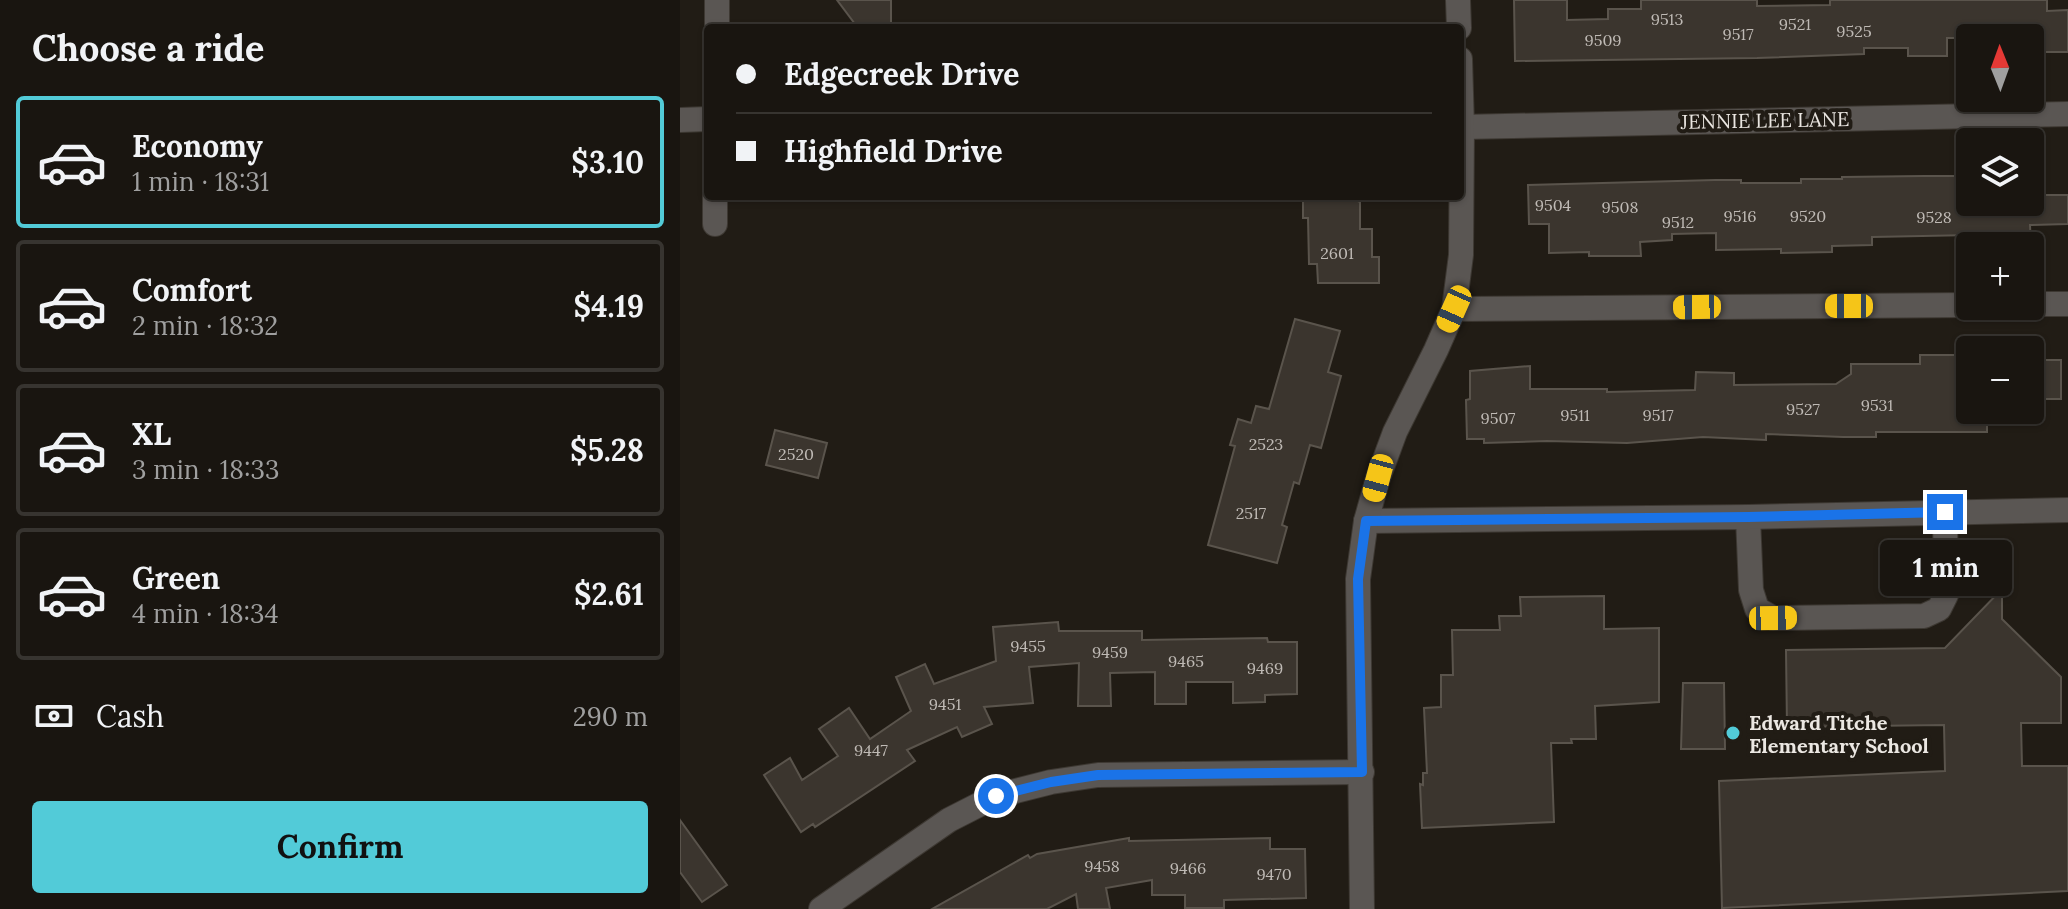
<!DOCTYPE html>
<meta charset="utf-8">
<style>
:root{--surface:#191510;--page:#26221e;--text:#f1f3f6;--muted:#9f9f9f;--line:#373430;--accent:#52cbd8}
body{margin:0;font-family:Lora,serif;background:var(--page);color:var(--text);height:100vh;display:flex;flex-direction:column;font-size:30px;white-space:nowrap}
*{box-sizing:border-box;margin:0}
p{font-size:26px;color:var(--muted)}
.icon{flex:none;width:44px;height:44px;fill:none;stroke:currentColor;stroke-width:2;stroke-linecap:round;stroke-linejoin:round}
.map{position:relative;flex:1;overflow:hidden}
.panel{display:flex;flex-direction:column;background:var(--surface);width:680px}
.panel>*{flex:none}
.banner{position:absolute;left:24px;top:24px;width:760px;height:176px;border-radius:8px;box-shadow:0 2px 6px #0004,0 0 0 2px var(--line);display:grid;align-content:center;height:176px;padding:0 32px;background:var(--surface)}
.needle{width:52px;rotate:359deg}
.buttons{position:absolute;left:1276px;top:24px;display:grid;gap:16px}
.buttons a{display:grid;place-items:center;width:88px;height:88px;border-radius:8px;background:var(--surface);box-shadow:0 2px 6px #0004,0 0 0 2px var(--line);font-size:40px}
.end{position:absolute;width:36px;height:36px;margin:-18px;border:10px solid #1a73e8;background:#fff;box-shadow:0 0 0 4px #fff}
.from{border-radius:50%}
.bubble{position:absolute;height:56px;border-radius:8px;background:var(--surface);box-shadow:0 2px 6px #0004,0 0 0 2px var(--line);font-size:26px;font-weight:700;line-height:56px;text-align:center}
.car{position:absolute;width:24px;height:48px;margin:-24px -12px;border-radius:10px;box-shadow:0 0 6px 2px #0007;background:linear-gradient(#f5c518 24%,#345 0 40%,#f5c518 0 76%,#345 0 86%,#f5c518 0)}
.banner b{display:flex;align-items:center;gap:28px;height:76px;font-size:30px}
.banner b+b{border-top:2px solid var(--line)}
.banner i{width:20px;height:20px;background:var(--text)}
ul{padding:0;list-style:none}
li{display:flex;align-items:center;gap:24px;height:132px;margin:0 16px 12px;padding:0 16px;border:4px solid var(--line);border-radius:8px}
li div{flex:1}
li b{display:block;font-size:30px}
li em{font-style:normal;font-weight:700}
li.current{border-color:var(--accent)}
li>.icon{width:72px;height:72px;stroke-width:1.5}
h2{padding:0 32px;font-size:36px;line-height:96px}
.pay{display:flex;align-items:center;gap:20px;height:88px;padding:0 32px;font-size:30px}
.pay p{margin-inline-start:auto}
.cta{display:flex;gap:16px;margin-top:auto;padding:16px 32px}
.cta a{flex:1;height:92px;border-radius:8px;background:var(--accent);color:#111;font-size:32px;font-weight:700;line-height:92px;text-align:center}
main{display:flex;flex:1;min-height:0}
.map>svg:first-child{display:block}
</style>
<main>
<section class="panel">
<h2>Choose a ride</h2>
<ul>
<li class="current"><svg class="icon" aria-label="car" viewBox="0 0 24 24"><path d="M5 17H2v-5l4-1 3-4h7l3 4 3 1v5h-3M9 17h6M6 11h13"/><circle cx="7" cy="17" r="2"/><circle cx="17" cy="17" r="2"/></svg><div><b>Economy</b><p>1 min · 18:31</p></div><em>$3.10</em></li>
<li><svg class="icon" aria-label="car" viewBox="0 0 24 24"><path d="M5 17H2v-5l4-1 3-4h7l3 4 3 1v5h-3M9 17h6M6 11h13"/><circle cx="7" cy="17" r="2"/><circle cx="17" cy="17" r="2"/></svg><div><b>Comfort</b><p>2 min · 18:32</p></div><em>$4.19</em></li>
<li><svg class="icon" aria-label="car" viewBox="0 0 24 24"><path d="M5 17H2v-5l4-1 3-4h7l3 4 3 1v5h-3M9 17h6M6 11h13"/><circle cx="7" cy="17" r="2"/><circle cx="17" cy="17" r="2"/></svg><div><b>XL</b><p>3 min · 18:33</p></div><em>$5.28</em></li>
<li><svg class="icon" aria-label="car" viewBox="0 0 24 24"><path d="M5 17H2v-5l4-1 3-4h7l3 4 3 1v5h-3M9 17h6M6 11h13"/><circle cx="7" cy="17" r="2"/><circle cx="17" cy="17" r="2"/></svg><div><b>Green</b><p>4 min · 18:34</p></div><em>$2.61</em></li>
</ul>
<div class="pay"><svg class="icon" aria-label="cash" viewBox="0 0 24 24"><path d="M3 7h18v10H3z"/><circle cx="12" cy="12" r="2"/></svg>Cash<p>290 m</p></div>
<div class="cta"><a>Confirm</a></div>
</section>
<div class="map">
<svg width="1388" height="909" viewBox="0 0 1388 909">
<rect width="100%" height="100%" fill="#211c15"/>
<!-- building -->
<g fill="#3b352e" stroke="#5a544c" stroke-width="2">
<polygon points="157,0 211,0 211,28 178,28"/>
<polygon points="834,0 887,0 887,20 928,19 928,9 961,9 961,0 1077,0 1077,6 1150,5 1150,0 1367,0 1367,11 1388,10 1388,52 1350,52 1350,38 1267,38 1267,56 1228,56 1228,48 1184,48 1184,54 1077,58 835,61"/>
<polygon points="1243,176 1281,176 1281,202 1355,202 1355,195 1388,195 1388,224 1350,225 1351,246 1292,246 1292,235 1192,237 1192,245 1152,246 1152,252 1101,253 1101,249 1036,250 1036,233 992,234 992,240 960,242 961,256 909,256 909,252 869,253 869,224 849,224 848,185 1035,180 1061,180 1061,183 1121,183 1121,179 1162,179 1162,177"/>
<polygon points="623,196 666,196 680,202 680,229 692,229 692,257 699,257 699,283 638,283 637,264 629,264 628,218 623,218"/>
<polygon points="615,319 660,331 648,372 661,376 641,448 630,445 619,484 614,482 602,525 607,527 597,563 528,545 555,446 550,445 558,419 571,423 576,406 589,409"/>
<polygon points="1240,355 1290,355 1290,410 1307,410 1307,432 1196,432 1196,437 1163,437 1086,434 1086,440 1023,437 947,443 867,441 804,443 804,439 787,439 786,400 790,399 790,371 850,366 850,389 927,389 927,392 1015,390 1016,372 1054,373 1054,385 1156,384 1171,374 1171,364 1240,364"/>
<rect x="1350" y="360" width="31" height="39"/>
<polygon points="95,430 147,443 138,478 86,465"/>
<polygon points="1322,589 1322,619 1381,677 1381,723 1341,723 1342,766 1388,766 1388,891 1042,908 1039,781 1265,771 1264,725 1107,727 1106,650 1265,648"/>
<polygon points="924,596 924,629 979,628 979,702 915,706 916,739 891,739 892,743 871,743 874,822 742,828 740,784 743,785 743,773 747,773 744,708 761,707 761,675 773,675 772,630 820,630 819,616 841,616 840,597"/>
<polygon points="378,622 379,631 462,631 462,640 587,638 588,642 617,642 617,694 585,695 585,702 553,703 553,682 506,682 506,704 475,704 475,672 430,673 431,706 398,706 399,663 349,667 353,703 304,707 312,724 282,737 277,727 227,750 235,761 135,827 133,824 121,832 84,775 110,758 122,780 158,756 139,729 169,708 190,739 231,711 216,677 245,664 254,684 316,661 313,627"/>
<polygon points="1003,683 1044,683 1045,749 1001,749"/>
<polygon points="0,820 47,885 22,902 0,872"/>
<polygon points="449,838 449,841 590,838 590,849 625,849 626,898 544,900 544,908 505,908 505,895 472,895 472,880 426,888 430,909 398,909 396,894 367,909 252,909 348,855 350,858 357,854"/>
</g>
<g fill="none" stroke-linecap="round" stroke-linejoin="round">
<!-- minor casing -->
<g stroke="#3d3832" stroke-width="26">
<g id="minor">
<polyline points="778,0 779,28"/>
<polyline points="37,28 37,0"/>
<polyline points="0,120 28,119"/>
<polyline points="782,127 1388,114"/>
<polyline points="35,224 35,196"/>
<polyline points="1350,304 1388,304"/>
<polyline points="774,309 1290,305"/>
<polyline points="1068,517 1071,590 1077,609 1093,618 1244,616 1259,609 1266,595 1265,512"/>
<polyline points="686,521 1068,517 1388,510"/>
<polyline points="141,909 269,820 316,796 371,782 418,775 682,772"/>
<polyline points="682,909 678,579 686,521 698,478 715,432 756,350 774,309 781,255 782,127 780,59"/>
</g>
</g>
<!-- minor -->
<use href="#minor" stroke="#5a5653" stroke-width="24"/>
</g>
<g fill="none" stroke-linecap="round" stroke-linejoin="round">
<!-- route -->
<polyline stroke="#1a73e8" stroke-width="10" points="316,796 371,782 418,775 682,772 678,579 686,521 1068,517 1265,512"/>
</g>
<!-- markers -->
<circle fill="#52cbd8" stroke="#211c15" stroke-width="3" cx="1053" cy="733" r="8"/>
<g text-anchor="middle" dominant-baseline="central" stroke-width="8" stroke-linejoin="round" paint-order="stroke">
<!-- number labels -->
<g font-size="16" fill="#bfbab5">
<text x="987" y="19">9513</text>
<text x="1115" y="24">9521</text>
<text x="1174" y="31">9525</text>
<text x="1058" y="34">9517</text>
<text x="923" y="40">9509</text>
<text x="873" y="205">9504</text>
<text x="940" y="207">9508</text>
<text x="1060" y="216">9516</text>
<text x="1128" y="216">9520</text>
<text x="1254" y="217">9528</text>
<text x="998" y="222">9512</text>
<text x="657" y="253">2601</text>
<text x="1197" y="405">9531</text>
<text x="1123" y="409">9527</text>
<text x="895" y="415">9511</text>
<text x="978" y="415">9517</text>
<text x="818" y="418">9507</text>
<text x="586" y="444">2523</text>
<text x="116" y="454">2520</text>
<text x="571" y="513">2517</text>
<text x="348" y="646">9455</text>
<text x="430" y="652">9459</text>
<text x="506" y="661">9465</text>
<text x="585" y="668">9469</text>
<text x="265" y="704">9451</text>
<text x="191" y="750">9447</text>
<text x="422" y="866">9458</text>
<text x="508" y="868">9466</text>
<text x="594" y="874">9470</text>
</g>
<!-- street labels -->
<g font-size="20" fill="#ebe7e2" stroke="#211c15">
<text transform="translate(1085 120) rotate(-1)">JENNIE LEE LANE</text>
</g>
<!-- poi labels -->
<g font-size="20" font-weight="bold" fill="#ebe7e2" stroke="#211c15" text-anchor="start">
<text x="1069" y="722">Edward Titche<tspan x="1069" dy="23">Elementary School</tspan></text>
</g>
</g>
</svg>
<div class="buttons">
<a><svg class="needle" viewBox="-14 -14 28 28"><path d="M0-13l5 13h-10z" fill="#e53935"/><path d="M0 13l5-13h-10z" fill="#9f9f9f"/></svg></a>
<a><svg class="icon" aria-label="layers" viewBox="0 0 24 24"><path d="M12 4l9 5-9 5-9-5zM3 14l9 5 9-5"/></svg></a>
<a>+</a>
<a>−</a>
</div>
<i class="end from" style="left:316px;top:796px"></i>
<i class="end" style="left:1265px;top:512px"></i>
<div class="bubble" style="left:1200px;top:540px;width:132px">1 min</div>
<i class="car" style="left:1169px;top:306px;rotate:270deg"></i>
<i class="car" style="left:1017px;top:307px;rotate:269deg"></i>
<i class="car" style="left:774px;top:309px;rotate:204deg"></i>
<i class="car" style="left:698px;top:478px;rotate:195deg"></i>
<i class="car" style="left:1093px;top:618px;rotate:89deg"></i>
<div class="banner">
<b><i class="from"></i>Edgecreek Drive</b>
<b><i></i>Highfield Drive</b>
</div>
</div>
</main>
